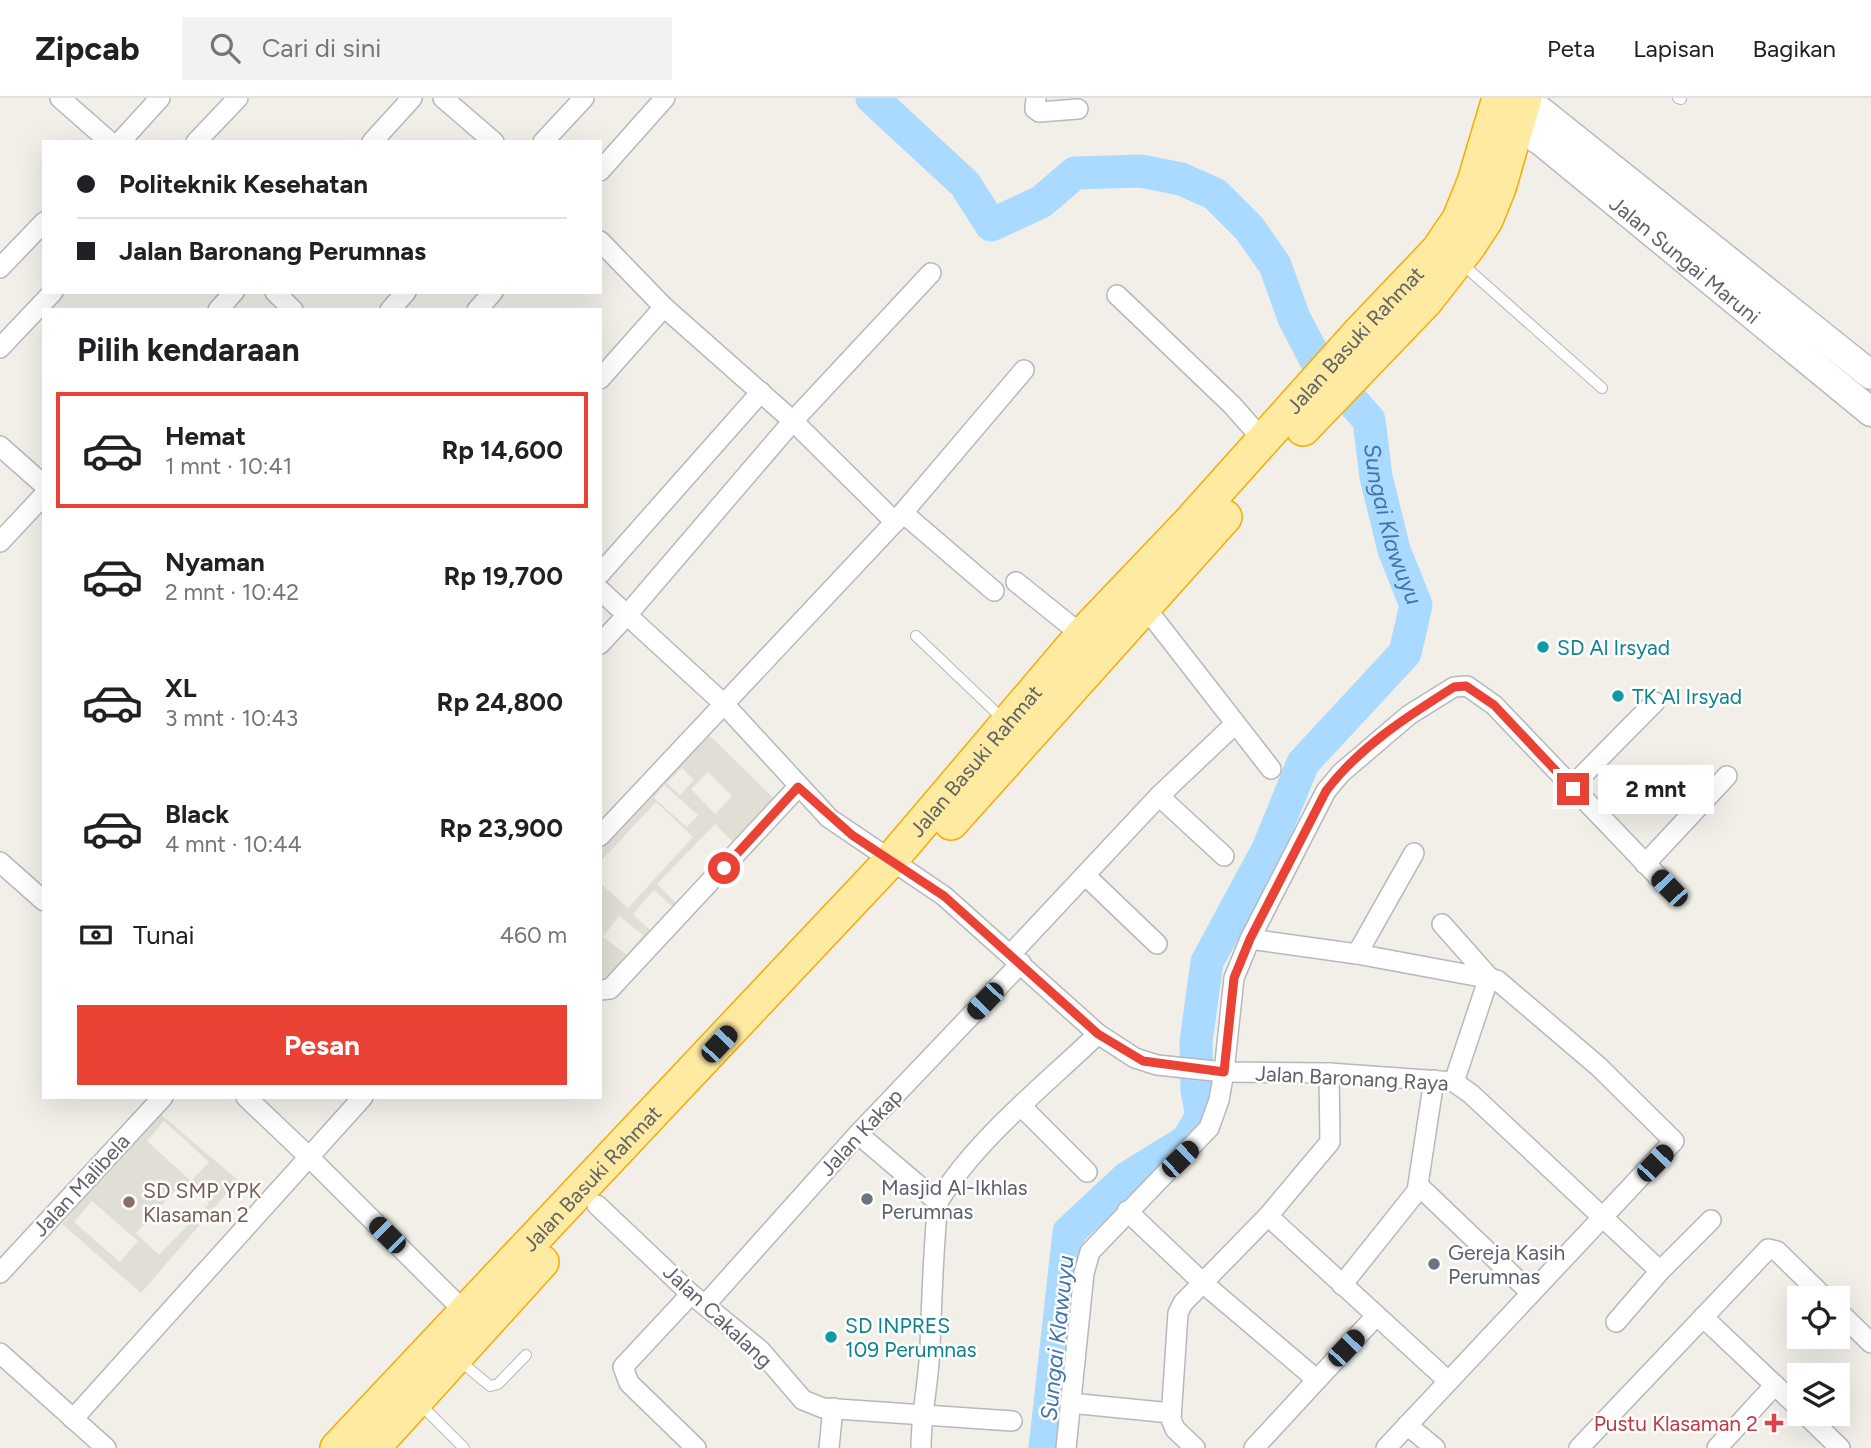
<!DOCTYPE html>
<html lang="id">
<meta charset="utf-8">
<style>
:root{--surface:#fff;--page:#f2f2f2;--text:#202124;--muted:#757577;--line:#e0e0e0;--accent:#ea4335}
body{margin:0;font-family:Figtree,sans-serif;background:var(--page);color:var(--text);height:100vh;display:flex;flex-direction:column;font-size:26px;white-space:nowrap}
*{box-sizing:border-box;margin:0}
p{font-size:23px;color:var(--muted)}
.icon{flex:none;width:38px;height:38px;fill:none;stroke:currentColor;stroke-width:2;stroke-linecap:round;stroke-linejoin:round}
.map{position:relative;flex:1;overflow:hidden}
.sheet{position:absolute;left:42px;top:210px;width:560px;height:791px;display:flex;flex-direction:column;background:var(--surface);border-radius:0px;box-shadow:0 7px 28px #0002}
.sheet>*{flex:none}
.banner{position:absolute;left:42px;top:42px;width:560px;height:154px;border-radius:0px;box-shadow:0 7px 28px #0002;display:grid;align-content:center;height:154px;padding:0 35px;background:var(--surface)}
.buttons{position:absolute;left:1787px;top:1188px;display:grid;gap:14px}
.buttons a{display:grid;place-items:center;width:63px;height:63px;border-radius:0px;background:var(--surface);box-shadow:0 7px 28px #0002;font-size:35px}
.end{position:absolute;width:32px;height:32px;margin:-16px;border:9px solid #ea4335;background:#fff;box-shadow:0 0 0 4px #fff}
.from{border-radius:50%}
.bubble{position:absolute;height:49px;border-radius:0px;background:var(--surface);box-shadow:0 7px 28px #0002;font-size:23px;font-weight:700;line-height:49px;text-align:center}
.car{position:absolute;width:21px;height:42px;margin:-21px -10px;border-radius:9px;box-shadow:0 0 5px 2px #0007;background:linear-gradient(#222 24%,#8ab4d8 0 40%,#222 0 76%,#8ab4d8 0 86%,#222 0)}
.banner b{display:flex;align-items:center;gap:24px;height:66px;font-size:26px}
.banner b+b{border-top:2px solid var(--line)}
.banner i{width:18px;height:18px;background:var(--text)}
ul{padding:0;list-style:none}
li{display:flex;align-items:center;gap:21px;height:116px;margin:0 14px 10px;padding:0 21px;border:4px solid transparent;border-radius:0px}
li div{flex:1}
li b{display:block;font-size:26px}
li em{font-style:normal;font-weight:700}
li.selected{border-color:var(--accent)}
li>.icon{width:63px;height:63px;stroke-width:1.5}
h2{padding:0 35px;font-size:32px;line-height:84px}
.pay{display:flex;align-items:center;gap:18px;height:77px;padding:0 35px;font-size:26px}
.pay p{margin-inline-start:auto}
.primary-button{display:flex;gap:14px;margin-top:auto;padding:14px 35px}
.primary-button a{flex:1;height:80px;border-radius:0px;background:var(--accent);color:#fff;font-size:28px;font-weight:700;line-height:80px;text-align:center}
header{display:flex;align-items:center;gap:42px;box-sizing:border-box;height:98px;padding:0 35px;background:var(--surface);border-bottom:2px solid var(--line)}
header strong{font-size:33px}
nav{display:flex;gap:38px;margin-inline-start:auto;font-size:24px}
.search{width:490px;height:63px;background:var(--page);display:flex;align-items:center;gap:18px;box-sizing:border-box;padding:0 24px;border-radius:0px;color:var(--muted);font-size:26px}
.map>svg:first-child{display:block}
</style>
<header>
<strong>Zipcab</strong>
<div class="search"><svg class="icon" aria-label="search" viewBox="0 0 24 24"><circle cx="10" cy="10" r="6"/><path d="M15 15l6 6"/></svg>Cari di sini</div>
<nav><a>Peta</a><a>Lapisan</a><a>Bagikan</a></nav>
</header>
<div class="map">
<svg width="1871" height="1350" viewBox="0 0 1871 1350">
<rect width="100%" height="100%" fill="#f1efe8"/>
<!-- education -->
<g fill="#e1ded6" fill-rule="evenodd">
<path d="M707,635L786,712L600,899V785L628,810L693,739L656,704L600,764V745ZM682,670L694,682L680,697L667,685ZM708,674L732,698L715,716L691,691ZM664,687L698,717L687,729L654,700ZM715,726L736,747L678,807L657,786ZM654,792L676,812L654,836L633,816ZM619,818L643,837L627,857L603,839Z"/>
<path d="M158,1014L238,1082L141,1195L62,1126ZM164,1023L209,1064L191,1083L147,1043ZM185,1082L209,1105L159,1157L136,1135ZM92,1103L138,1143L120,1164L74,1124Z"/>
</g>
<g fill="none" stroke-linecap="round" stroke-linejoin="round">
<!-- river -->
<path stroke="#aadaff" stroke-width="33" id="s1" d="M872,0L965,86L991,127L1041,104L1075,75L1141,73L1181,81L1215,96L1249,130L1275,167L1294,220L1316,262L1369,322L1376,379L1394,452L1416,507L1405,555L1303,665L1268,751L1207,864L1196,944L1197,993L1202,1018L1187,1043L1127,1080L1069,1134L1045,1350"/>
<!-- service casing -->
<g stroke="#b5b8bc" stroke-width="12">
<g id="service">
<polyline points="1678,0 1681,1"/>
<polyline points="1461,165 1602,290"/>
<polyline points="916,538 1004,622"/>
<polyline points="460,1263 490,1288 498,1286 526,1257"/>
<polyline points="419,1305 464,1350"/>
</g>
</g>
<!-- minor casing -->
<g stroke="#b5b8bc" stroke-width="22">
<g id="minor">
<polyline points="60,0 110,44"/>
<polyline points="443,0 494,44"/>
<polyline points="1036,0 1035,11 1039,14 1078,11"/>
<polyline points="120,44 160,0"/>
<polyline points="196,44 238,0"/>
<polyline points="372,44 412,0"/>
<polyline points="543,44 584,0"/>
<polyline points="600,73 665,0"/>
<polyline points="600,143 664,209 793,323 627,517 724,606 600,738"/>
<polyline points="0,170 44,124"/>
<polyline points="275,194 293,212"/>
<polyline points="1117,197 1232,307 1263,342"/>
<polyline points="218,212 234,194"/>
<polyline points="390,212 406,194"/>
<polyline points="477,212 493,194"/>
<polyline points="0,250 53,194"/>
<polyline points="1024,272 895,424 724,606 829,720 944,798 1098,936 1135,960 1157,967 1224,974 1329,975 1454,984 1471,996 1660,1173"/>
<polyline points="600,281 664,209"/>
<polyline points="0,348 44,387"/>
<polyline points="903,415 994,493"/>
<polyline points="895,424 793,323 931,175"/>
<polyline points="0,444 44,397"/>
<polyline points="600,476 761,294"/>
<polyline points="1016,484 1082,537"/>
<polyline points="600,492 627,517 600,546"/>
<polyline points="1145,509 1271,671"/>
<polyline points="1571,689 1655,604"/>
<polyline points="1159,698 1224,758"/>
<polyline points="0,764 44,803"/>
<polyline points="1645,766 1727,678"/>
<polyline points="1085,777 1157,846"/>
<polyline points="1442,826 1489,879"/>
<polyline points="1250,841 1357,856 1497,882 1598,968 1674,1043 1386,1350"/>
<polyline points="1357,856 1414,755"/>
<polyline points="1010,857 1159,698 1234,627"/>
<polyline points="600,892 610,891 798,689"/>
<polyline points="1329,975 1330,1044 1268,1118 1447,1282"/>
<polyline points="1454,984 1489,879"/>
<polyline points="363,999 309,1059 470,1219"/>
<polyline points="1022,1009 1087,1074"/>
<path d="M858,1036L938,1104C933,1152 932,1200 930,1248C929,1283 921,1315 921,1350"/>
<polyline points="1419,1088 1531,1195"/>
<path d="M938,1104C974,1043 1047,985 1098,936"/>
<polyline points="597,1107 691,1196 760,1252 803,1302 823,1310 1012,1323"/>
<polyline points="1127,1113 1203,1185 1316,1281"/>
<polyline points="0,1175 163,999"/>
<polyline points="1342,1187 1417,1093 1434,982"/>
<polyline points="691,1196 623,1269 629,1285 696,1350"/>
<polyline points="705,1207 858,1036 1021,865"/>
<polyline points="1838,1213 1871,1245"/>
<polyline points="1703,1219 1799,1310"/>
<polyline points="1616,1224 1660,1173 1711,1122"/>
<polyline points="0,1255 106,1350"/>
<polyline points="1070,1305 1171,1315"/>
<polyline points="1805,1316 1840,1350"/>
<polyline points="73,1321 309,1059 246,999"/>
<polyline points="1407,1327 1435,1350"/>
<polyline points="829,1350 833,1310"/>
<polyline points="1066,1350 1084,1175 1090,1154 1209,1030 1219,1002 1224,974 1234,880 1250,841 1326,693 1341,675 1409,617 1454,589 1467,588 1494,607 1669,790"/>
<polyline points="1195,1350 1175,1331 1171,1321 1178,1215 1183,1205 1268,1118"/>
<polyline points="1254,1350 1376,1218"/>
<polyline points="1579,1350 1768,1151 1777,1153 1825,1200"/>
<polyline points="1717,1350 1775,1287"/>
</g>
</g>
<!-- secondary casing -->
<g stroke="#b6babf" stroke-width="31">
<g id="secondary">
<polyline points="1524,0 1871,277"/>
<path id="s2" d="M1499,17L1541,43L1871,314"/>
</g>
</g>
<!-- trunk casing -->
<g stroke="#f9ab00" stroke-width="36">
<g id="trunk">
<polyline points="1303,331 1426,203 1469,148 1486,122 1499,90 1525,0"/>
<polyline points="951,725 1225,419"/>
<path id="s3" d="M337,1350L890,763L1082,537L1187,427L1358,236L1438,152L1459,121L1474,84L1499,0"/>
<polyline points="373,1350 542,1164"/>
</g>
</g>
<!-- service -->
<use href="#service" stroke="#fff" stroke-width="10"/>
<!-- minor -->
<use href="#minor" stroke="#fff" stroke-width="19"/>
<!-- secondary -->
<use href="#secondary" stroke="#fff" stroke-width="28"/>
<!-- trunk -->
<use href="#trunk" stroke="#feeaa1" stroke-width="33"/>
</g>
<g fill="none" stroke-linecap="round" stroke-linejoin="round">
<!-- route -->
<path stroke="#ea4335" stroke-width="9" d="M724,770L798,689L852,737L944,798L1098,936L1143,963L1224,974L1234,880L1250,841L1326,693C1359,649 1408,618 1454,589L1466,588L1494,607L1573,691"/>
</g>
<!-- markers -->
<g fill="#0f9aa8" stroke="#fff" stroke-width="2.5">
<circle cx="1543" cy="549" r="7"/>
<circle cx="1618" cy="598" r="7"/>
<circle cx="831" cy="1239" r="7"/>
</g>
<g fill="#6b7280" stroke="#fff" stroke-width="2.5">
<circle cx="867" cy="1101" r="7"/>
<circle cx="1434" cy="1166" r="7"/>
</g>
<circle fill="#8d6e63" stroke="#fff" stroke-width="2.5" cx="129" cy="1104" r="7"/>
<path fill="#e0444e" stroke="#fff" stroke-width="2.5" d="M1770.5 1314.5h7v7h7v7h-7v7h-7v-7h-7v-7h7z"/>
<g text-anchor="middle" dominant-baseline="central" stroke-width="5" stroke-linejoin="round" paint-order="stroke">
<!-- street labels -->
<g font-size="21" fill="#5f6368" stroke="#fff">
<text stroke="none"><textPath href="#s2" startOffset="236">Jalan Sungai Maruni</textPath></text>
<text stroke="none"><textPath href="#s3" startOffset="1505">Jalan Basuki Rahmat</textPath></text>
<text stroke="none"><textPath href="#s3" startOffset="938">Jalan Basuki Rahmat</textPath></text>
<text transform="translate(1352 980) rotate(3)">Jalan Baronang Raya</text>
<text transform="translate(861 1034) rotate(-47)">Jalan Kakap</text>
<text stroke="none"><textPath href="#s3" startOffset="371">Jalan Basuki Rahmat</textPath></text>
<text transform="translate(81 1087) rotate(-47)">Jalan Malibela</text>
<text transform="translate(718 1218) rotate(43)">Jalan Cakalang</text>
</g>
<!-- culture labels -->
<g font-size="21" fill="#0d838f" stroke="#fff" text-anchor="start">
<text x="1557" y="549">SD Al Irsyad</text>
<text x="1632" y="598">TK Al Irsyad</text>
<text x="845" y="1227">SD INPRES<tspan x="845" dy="24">109 Perumnas</tspan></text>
</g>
<!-- worship labels -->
<g font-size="21" fill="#5b616d" stroke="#fff" text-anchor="start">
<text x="881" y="1089">Masjid Al-Ikhlas<tspan x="881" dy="24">Perumnas</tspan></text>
<text x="1448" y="1154">Gereja Kasih<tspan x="1448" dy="24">Perumnas</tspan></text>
</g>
<!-- education labels -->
<g font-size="21" fill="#785e54" stroke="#fff" text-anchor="start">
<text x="143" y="1092">SD SMP YPK<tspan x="143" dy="24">Klasaman 2</tspan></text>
</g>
<!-- health labels -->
<g font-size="21" fill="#be3a42" stroke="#fff" text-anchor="end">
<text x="1758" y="1325">Pustu Klasaman 2</text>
</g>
<!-- water labels -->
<g font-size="23" font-style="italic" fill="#4174aa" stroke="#fff">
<text stroke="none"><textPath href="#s1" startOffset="803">Sungai Klawuyu</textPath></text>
<text transform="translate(1057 1240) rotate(-84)">Sungai Klawuyu</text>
</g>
</g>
</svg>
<div class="buttons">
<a><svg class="icon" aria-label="locate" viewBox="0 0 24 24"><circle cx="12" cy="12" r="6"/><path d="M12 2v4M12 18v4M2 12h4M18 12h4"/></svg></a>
<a><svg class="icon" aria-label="layers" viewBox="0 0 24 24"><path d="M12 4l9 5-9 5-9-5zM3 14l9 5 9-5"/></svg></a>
</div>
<i class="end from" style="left:724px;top:770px"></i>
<i class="end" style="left:1573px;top:691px"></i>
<div class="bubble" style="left:1598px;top:667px;width:116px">2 mnt</div>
<i class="car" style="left:1669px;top:790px;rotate:316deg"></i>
<i class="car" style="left:985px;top:903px;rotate:224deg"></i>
<i class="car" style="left:719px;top:946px;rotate:43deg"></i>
<i class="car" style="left:1180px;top:1061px;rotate:46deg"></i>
<i class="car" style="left:1655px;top:1065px;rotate:44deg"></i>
<i class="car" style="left:387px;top:1137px;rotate:315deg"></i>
<i class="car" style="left:1346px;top:1250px;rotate:44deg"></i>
<div class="banner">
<b><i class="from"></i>Politeknik Kesehatan</b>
<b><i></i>Jalan Baronang Perumnas</b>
</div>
<section class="sheet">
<h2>Pilih kendaraan</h2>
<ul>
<li class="selected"><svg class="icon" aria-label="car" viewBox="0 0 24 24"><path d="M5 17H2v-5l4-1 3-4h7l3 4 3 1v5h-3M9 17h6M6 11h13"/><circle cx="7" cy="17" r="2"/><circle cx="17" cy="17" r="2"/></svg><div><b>Hemat</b><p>1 mnt · 10:41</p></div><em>Rp 14,600</em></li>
<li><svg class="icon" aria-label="car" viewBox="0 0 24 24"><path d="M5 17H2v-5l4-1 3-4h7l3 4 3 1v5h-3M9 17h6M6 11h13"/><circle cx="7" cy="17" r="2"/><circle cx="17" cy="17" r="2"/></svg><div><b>Nyaman</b><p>2 mnt · 10:42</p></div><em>Rp 19,700</em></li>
<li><svg class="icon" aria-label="car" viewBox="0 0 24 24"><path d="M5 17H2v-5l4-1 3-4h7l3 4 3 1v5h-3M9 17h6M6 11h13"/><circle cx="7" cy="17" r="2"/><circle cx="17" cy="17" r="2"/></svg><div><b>XL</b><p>3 mnt · 10:43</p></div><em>Rp 24,800</em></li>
<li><svg class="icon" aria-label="car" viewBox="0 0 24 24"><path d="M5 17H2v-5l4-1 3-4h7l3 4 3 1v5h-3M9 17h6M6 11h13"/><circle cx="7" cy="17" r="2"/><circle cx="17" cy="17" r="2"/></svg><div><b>Black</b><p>4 mnt · 10:44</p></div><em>Rp 23,900</em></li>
</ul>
<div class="pay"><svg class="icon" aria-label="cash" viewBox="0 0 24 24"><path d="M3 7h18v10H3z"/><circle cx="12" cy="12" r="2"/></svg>Tunai<p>460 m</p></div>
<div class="primary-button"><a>Pesan</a></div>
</section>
</div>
